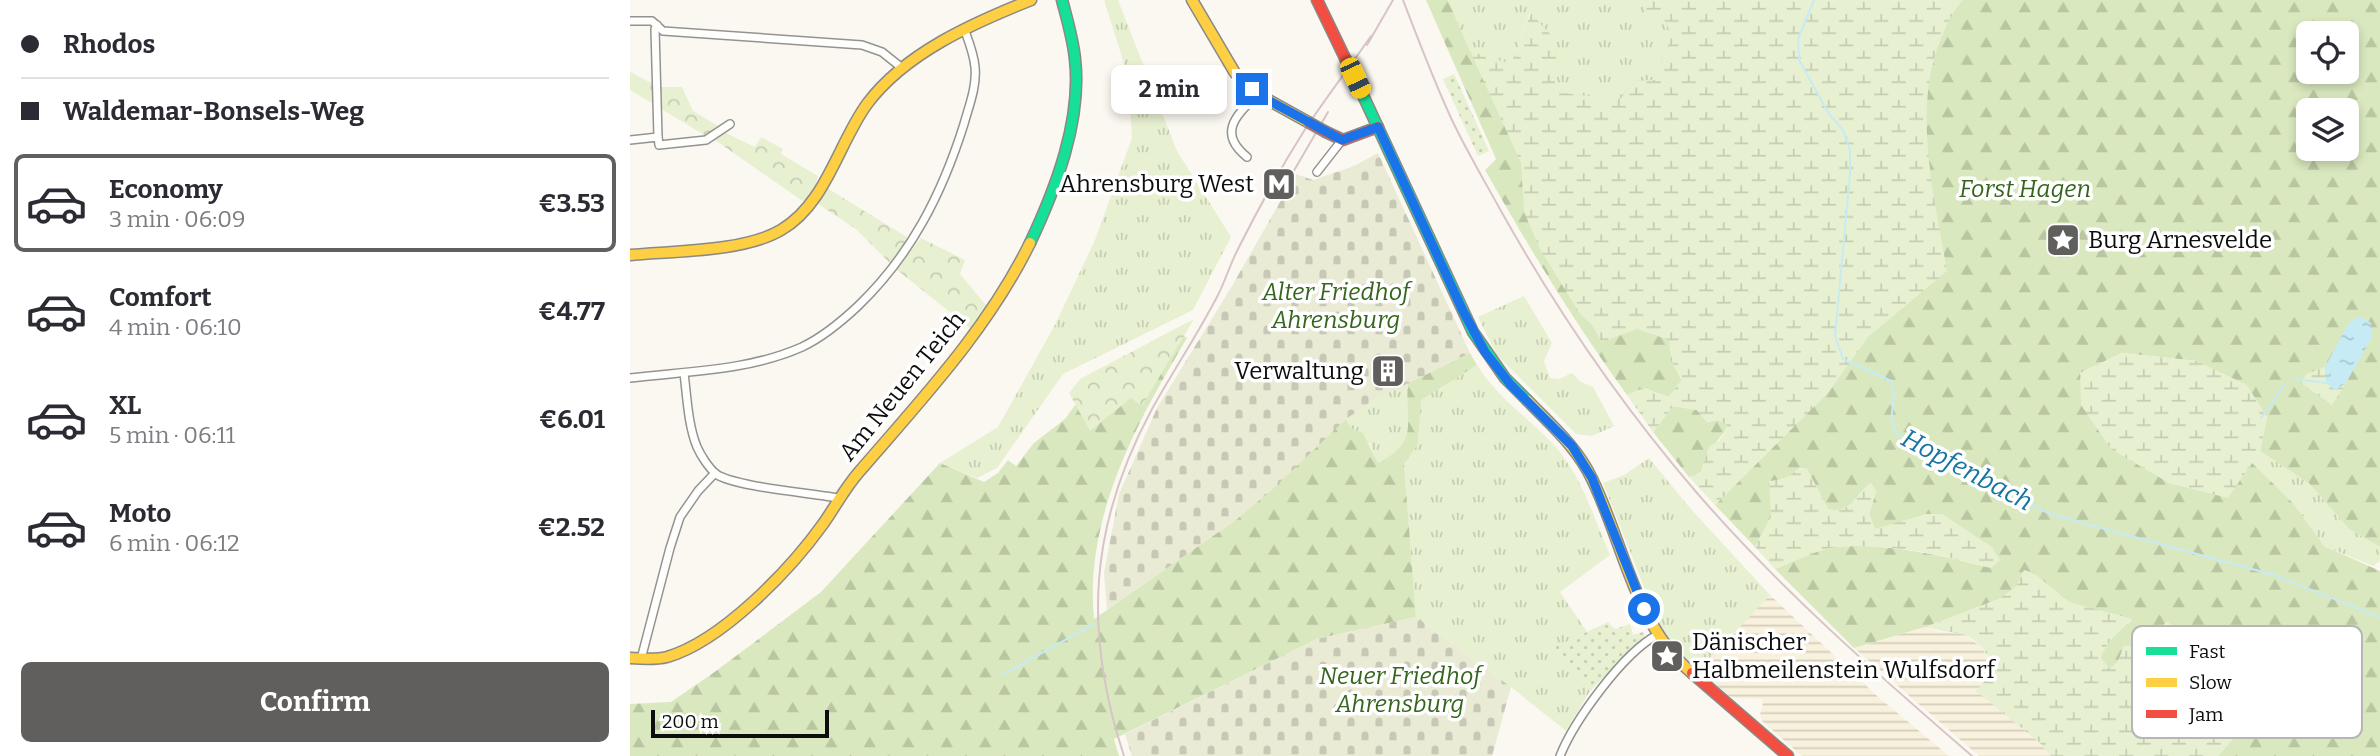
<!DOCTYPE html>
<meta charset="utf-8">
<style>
:root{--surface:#fff;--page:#f7f7f7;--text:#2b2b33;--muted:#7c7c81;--line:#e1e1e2;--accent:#605f5d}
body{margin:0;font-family:Bitter,serif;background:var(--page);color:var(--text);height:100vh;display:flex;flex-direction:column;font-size:26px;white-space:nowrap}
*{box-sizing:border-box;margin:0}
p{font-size:23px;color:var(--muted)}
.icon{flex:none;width:38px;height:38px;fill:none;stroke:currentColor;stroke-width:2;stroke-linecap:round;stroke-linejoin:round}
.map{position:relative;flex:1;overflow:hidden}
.drawer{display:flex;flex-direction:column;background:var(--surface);width:630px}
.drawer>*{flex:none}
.top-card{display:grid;align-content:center;height:154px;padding:0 21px;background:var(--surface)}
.controls{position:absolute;left:1666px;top:21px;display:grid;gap:14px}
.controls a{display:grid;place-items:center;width:63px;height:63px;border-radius:10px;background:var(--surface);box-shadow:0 4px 10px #0003;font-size:35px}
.scale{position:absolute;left:21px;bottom:18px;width:178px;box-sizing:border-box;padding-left:7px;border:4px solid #0d0d0d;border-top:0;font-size:19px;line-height:24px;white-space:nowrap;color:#0d0d0d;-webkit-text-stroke:5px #fff;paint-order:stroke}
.end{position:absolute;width:32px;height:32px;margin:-16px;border:9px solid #1a73e8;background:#fff;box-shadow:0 0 0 4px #fff}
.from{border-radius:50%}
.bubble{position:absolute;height:49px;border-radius:10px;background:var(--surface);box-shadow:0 4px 10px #0003;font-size:23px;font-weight:700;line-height:49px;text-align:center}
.car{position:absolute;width:21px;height:42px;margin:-21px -10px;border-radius:9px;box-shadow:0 0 5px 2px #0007;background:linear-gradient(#f5c518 24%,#345 0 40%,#f5c518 0 76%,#345 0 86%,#f5c518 0)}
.top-card b{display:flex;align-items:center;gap:24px;height:66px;font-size:26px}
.top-card b+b{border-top:2px solid var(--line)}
.top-card i{width:18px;height:18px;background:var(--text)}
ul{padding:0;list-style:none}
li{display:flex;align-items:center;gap:21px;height:98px;margin:0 14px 10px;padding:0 7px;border:4px solid transparent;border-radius:10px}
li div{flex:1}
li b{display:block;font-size:26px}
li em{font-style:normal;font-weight:700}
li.current{border-color:var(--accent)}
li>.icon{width:63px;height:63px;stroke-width:1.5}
.button{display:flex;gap:14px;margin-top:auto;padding:14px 21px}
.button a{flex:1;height:80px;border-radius:10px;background:var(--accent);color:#fff;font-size:28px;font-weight:700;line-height:80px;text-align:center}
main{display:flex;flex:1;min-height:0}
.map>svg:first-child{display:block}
</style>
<main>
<section class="drawer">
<div class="top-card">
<b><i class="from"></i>Rhodos</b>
<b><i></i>Waldemar-Bonsels-Weg</b>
</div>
<ul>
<li class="current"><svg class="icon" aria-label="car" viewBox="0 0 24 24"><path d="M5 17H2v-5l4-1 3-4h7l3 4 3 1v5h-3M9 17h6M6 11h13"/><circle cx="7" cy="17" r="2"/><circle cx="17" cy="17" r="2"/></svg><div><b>Economy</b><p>3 min · 06:09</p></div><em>€3.53</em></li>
<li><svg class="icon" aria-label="car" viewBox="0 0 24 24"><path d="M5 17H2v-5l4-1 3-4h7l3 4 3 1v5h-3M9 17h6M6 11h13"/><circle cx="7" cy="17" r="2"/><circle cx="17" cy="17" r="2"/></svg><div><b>Comfort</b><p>4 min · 06:10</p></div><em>€4.77</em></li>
<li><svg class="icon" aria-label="car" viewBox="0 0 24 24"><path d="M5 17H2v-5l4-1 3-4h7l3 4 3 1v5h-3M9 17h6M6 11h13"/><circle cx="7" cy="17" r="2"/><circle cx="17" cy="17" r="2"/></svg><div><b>XL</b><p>5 min · 06:11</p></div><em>€6.01</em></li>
<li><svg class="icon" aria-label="car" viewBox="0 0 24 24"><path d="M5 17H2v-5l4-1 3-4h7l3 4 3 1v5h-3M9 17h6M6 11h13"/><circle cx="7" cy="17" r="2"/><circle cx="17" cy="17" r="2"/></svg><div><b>Moto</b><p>6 min · 06:12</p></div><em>€2.52</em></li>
</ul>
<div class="button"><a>Confirm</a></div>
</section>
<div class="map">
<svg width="1750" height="756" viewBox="0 0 1750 756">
<defs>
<pattern id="farmland-rules" width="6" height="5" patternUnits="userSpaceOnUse" patternTransform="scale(1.75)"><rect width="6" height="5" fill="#f8f1dd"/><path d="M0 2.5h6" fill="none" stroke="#d3cdbc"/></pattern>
<pattern id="grass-tufts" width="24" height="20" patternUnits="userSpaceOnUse" patternTransform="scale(1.75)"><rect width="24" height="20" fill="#e7f0d1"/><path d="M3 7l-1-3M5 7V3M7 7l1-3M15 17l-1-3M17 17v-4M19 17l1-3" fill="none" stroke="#c5cdb2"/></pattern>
<pattern id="forest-firs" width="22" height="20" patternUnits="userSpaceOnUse" patternTransform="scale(1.75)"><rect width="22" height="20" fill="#d9e8be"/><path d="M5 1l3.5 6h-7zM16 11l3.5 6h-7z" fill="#b9c6a2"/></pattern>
<pattern id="wetland-marsh" width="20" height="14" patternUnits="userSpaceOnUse" patternTransform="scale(1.75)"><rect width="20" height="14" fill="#e7f0d1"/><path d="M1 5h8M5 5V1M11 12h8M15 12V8" fill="none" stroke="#c5cdb2"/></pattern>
<pattern id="cemetery-stones" width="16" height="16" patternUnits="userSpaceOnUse" patternTransform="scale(1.75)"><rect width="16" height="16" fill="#e9ebd5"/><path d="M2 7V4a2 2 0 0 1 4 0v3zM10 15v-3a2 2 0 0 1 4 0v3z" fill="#c7c8b6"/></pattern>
<pattern id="park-crowns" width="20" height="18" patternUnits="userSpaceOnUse" patternTransform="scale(1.75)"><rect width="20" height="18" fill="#e7f0d1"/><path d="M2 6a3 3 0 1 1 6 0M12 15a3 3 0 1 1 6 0" fill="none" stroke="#c5cdb2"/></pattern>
<pattern id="garden-dots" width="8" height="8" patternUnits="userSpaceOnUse" patternTransform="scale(1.75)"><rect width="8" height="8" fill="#e7f0d1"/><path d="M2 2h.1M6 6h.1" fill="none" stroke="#c5cdb2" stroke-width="1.8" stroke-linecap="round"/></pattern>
<pattern id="water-ripples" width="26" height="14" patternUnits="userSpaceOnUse" patternTransform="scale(1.75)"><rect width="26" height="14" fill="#c7ebf5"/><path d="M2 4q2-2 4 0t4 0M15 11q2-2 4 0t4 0" fill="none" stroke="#aac8d1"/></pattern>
</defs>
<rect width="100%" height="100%" fill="#fbf8f1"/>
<!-- farmland -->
<g fill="url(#farmland-rules)">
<polygon points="1140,595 1246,695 1319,756 1172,756 1132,721 1130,715 1133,703 1132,699 1107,698 1099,696 1069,670"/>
<polygon points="1298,626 1309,632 1334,634 1351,647 1366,668 1347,691 1409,742 1421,756 1349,756 1224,648"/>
</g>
<!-- grass -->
<g fill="url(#grass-tufts)">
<polygon points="474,0 488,0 547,151 601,237 563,310 433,374 367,468 347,478 310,463 368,427 425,325 465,240 502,138 499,79"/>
<polygon points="818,0 1011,0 1017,14 1035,21 1042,35 1025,80 1004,81 989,100 935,93 922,79 926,67 900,13 881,65 840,51"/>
<polygon points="894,296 922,343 914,361 920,378 929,379 942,373 951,382 963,387 984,426 962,436 946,434 867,355 848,317"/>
<path d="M847,365C867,397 897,417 923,444C951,474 964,518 980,555L930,592L957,632L926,647L960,691L936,731L881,687L786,617L774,464L788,444L790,400Z"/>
<path d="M778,383C774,424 792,439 748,464L740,444L722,429L716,419L744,400Z"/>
<polygon points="1630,451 1680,484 1719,529 1750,547 1750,561 1743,566 1694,546 1663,503 1621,462"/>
<polygon points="1019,458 1059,507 1140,595 1069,670 1046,650 1031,630 973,483 994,475"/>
</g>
<!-- forest -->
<g fill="url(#forest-firs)" fill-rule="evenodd">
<path d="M796,0H818L840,51L881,65L901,13L927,42L926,67L922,79L935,93L988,100L1004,81L1025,80L1042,35L1035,21L1017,14L1011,0H1750V547L1719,529L1680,484L1630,451L1637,417L1567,361L1492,353L1450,373L1539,483L1598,497L1621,462L1663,503L1694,546L1750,571V756H1588L1628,709L1616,696L1647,653L1577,650L1537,622L1506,647L1494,646L1488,662L1480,669L1470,658C1477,641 1488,631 1502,620C1482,611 1455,610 1439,602C1422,593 1413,576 1394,571L1386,587L1369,599L1298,626L1224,648L1145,569C1163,562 1188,549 1206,547C1255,542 1314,556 1361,568L1256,527L1245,529L1239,514L1246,492L1241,483C1224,495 1222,515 1198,509L1177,469L1170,468L1160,476L1150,480L1142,505L1141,517L1125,547L1085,505L1197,393L1041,361L1052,380L1039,397L1014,388L997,395C945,323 899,248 855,170L866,159ZM1678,33H1717V72H1678ZM1678,110H1717V149H1678Z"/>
<path d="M549,333L557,338C507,422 454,518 464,619L607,519L716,419L722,429L733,433L748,463C791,441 774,423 778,383L840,353L847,365L791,400L788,444L774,464L786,617L687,639L484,739L489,756H0V704L41,702L86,671L191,592L310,463L354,482L368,473L378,460L386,466L404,443L435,419L446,404Z"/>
<path d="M1043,406L1067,410L1077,422L1088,420L1098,426C1088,442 1075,453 1071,472L1059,477L1023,432Z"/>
</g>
<!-- wetland -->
<g fill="url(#wetland-marsh)">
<path d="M1011,0H1333C1325,8 1321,17 1316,27C1279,102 1304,193 1317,271L1238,337L1198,393L1085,505L1059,477L1071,472L1079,446L1089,441L1098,426L1088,420L1077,422L1067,410L1043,406L1023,432L997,395L1013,388L1039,397L1052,379L1041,361L1039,340L1007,329L972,342L962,325L950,314L910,249L894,212L891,163L840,51L881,64L901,13L927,42L926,67L922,79L935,93L989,100L1004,81L1025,80L1042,35L1035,21L1017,14Z"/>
<polygon points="1492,353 1567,361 1617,385 1637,417 1630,451 1598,498 1539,483 1481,449 1451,405 1450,373"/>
<polygon points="1695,367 1696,383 1705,390 1716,383 1702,405 1671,383 1676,374"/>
<path d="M1169,468L1177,469L1198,509C1221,515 1225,496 1241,482L1246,492L1239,514L1245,529L1296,514H1312L1362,547L1370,560L1361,568C1313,555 1256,542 1206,547C1188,549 1163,562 1145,569L1125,547L1141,517L1139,481C1152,480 1160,477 1169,468Z"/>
<path d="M1394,570L1404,573L1439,602L1502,619C1489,631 1477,641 1470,658L1480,669L1488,662L1494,646L1506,647L1537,622L1577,650L1647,653L1616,696L1628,709L1588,756H1421L1409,742L1346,691L1366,668C1358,655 1347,637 1331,634C1318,631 1310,632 1298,626L1369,599L1386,587Z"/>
</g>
<!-- cemetery -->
<g fill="url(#cemetery-stones)">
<polygon points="748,153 840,353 744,400 716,419 643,489 607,519 477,610 474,573 489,494 527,408 602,286 666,174 683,180 724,166"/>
<polygon points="786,617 881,687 862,756 502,756 495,734 687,639"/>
</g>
<!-- park -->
<g fill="url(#park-crowns)">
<polygon points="0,72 29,87 52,87 63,111 88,126 84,132 76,136 0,90"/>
<polygon points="94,132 125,147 131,137 153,149 151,154 188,176 184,189 174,202 85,140"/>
<polygon points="197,188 280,239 260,263 226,229 188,204"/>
<polygon points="291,238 335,260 330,274 356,305 341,329 266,269"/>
<polygon points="564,319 512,406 501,398 460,431 439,393 450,379"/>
</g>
<!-- garden -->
<g fill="url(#garden-dots)">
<polygon points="824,74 859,151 848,156 813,79"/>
<polygon points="978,622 985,629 1000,624 1003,635 1013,632 1015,636 960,691 925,647"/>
</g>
<!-- water -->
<polygon fill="url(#water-ripples)" points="1730,316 1741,323 1742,337 1716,383 1705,390 1696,383 1695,367 1718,324"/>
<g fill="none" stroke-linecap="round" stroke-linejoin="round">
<!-- stream -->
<g stroke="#c7ebf5" stroke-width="2">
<path d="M1184,0L1168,39L1169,60L1199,114L1213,130L1220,150V174L1205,336L1213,359L1261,381C1271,408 1249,419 1274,439L1420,514L1644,575L1750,617"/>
<polyline points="1665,379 1696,383"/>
<polyline points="1631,418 1655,384"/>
<polyline points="372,675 464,624"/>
</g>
<!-- street casing -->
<g stroke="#949390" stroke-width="10">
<g id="street">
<polyline points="0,21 22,21 33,31 232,45 252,52 272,68"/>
<polyline points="27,25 25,29 28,137"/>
<polyline points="0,140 28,137 29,145 76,140 100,124"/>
<path d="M617,157C586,132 608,114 628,94"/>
<polyline points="687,172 712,140"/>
<path d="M54,373C57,397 58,425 67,447C71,456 79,468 86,474C105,487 182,493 208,498"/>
<path d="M0,378C57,371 118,371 172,347C193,337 211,322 228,306C281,255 312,194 334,124C339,106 347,86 345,67C344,55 339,42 335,31"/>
<polyline points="11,659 40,548 50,517 68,491 85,473"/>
<path d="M930,756C944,721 993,653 1027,635"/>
</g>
</g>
<!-- fast casing -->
<g stroke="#8b8986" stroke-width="13">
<g id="fast">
<polyline points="724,76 843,332 875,378 897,400"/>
<path d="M400,243C426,188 452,120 445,59C443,39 437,19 432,0"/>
</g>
</g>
<!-- slow casing -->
<g stroke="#8b8986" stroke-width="13">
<g id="slow">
<polyline points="562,0 605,73 631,96 678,122"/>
<path d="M0,255C43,251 114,252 151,230C196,204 208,144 237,104C275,53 343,23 401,0"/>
<path d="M897,400C921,425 947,447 962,479C994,544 1004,624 1062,673"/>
<path d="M0,658C12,659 25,660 37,657C92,641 160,570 193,524C205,507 215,488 229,472C291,400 358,329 400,243"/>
</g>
</g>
<!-- jam casing -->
<g stroke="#8b8986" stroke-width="13">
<g id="jam">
<polyline points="687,0 715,58"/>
<polyline points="696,132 713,140 748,127"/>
<polyline points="1062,673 1158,756"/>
</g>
</g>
<!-- street -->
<use href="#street" stroke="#fefefd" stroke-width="7"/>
<!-- fast -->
<use href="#fast" stroke="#16e098" stroke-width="10"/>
<!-- slow -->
<use href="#slow" stroke="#ffcf43" stroke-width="10"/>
<!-- jam -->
<use href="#jam" stroke="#f24e42" stroke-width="10"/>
<!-- rail -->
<g stroke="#d7c4c6" stroke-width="2">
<path d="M773,0C788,39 803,79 821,118C836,150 854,180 871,211C927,311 992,406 1067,493C1150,589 1246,673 1342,756"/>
<polyline points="737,45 763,0"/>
<polyline points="651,193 698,112"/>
<path d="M494,756C453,631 459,526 522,409C543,371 568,334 588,295C595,281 600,265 607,251C627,211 650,169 674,131C695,99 719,68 741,36"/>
</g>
<!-- jam-bridge casing -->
<g stroke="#8b8986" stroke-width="13" stroke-linecap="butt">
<g id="jam-bridge">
<polyline points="715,58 724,76"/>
<polyline points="678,122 696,132"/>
</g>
</g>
<!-- jam-bridge -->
<use href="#jam-bridge" stroke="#f24e42" stroke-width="10"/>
</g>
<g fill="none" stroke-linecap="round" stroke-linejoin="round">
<!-- route -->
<polyline stroke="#1a73e8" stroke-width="9" points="622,89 636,99 712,140 748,127 833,311 855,352 880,384 942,446 962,478 1014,609"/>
</g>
<!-- icons -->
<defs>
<g id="metro-square" transform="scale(1.75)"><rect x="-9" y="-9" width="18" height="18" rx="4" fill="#605f5d" stroke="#fff"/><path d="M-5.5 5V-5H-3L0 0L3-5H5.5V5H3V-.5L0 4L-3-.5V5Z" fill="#fff"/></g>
<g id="sight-square" transform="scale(1.75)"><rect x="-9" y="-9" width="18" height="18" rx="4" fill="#605f5d" stroke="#fff"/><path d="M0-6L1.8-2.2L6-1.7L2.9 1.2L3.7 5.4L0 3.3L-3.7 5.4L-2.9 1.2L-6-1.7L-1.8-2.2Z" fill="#fff"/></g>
<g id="building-square" transform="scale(1.75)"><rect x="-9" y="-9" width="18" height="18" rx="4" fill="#605f5d" stroke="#fff"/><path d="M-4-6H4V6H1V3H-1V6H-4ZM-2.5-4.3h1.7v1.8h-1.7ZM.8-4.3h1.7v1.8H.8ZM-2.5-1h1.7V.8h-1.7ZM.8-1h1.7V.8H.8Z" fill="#fff"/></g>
</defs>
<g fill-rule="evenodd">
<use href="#metro-square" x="649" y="184"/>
<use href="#sight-square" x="1433" y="240"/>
<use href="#building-square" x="758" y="371"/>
<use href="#sight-square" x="1037" y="656"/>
</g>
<g text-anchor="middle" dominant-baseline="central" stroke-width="7" stroke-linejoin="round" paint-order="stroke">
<!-- poi labels -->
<g font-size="24" fill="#0d0d0d" stroke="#fff" text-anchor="end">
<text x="624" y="184">Ahrensburg West</text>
<text x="1458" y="240" text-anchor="start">Burg Arnesvelde</text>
<text x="734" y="371">Verwaltung</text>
<text x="1062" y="642" text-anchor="start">Dänischer<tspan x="1062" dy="28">Halbmeilenstein Wulfsdorf</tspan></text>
</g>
<!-- park labels -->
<g font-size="24" font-style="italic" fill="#35651d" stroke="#fff">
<text x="1395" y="189">Forst Hagen</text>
<text x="706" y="292">Alter Friedhof<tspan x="706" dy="28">Ahrensburg</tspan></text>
<text x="770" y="676">Neuer Friedhof<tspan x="770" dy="28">Ahrensburg</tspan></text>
</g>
<!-- street labels -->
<g font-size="24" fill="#0d0d0d" stroke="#fff">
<text transform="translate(272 386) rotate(-51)">Am Neuen Teich</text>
</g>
<!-- water labels -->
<g font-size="26" font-style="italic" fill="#1574a0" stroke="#fff">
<text transform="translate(1337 470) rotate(28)">Hopfenbach</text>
</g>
</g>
<!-- legend -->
<rect x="1502" y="626" width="230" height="112" rx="10" fill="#fff" stroke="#b6b6b6" stroke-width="2"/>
<rect x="1516" y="647" width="31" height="8" fill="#16e098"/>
<rect x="1516" y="678" width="31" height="9" fill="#ffcf43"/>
<rect x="1516" y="710" width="31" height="8" fill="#f24e42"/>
<g font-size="19" fill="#0d0d0d">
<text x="1559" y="658">Fast</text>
<text x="1559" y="689">Slow</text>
<text x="1559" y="721">Jam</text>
</g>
</svg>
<div class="controls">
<a><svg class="icon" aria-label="locate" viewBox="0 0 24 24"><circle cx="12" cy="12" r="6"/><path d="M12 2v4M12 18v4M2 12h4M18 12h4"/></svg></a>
<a><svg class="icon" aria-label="layers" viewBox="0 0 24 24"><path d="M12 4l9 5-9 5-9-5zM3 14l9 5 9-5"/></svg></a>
</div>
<div class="scale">200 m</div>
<i class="end from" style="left:1014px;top:609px"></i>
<i class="end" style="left:622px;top:89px"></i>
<div class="bubble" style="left:481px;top:65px;width:116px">2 min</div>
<i class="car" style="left:725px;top:78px;rotate:155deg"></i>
</div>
</main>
